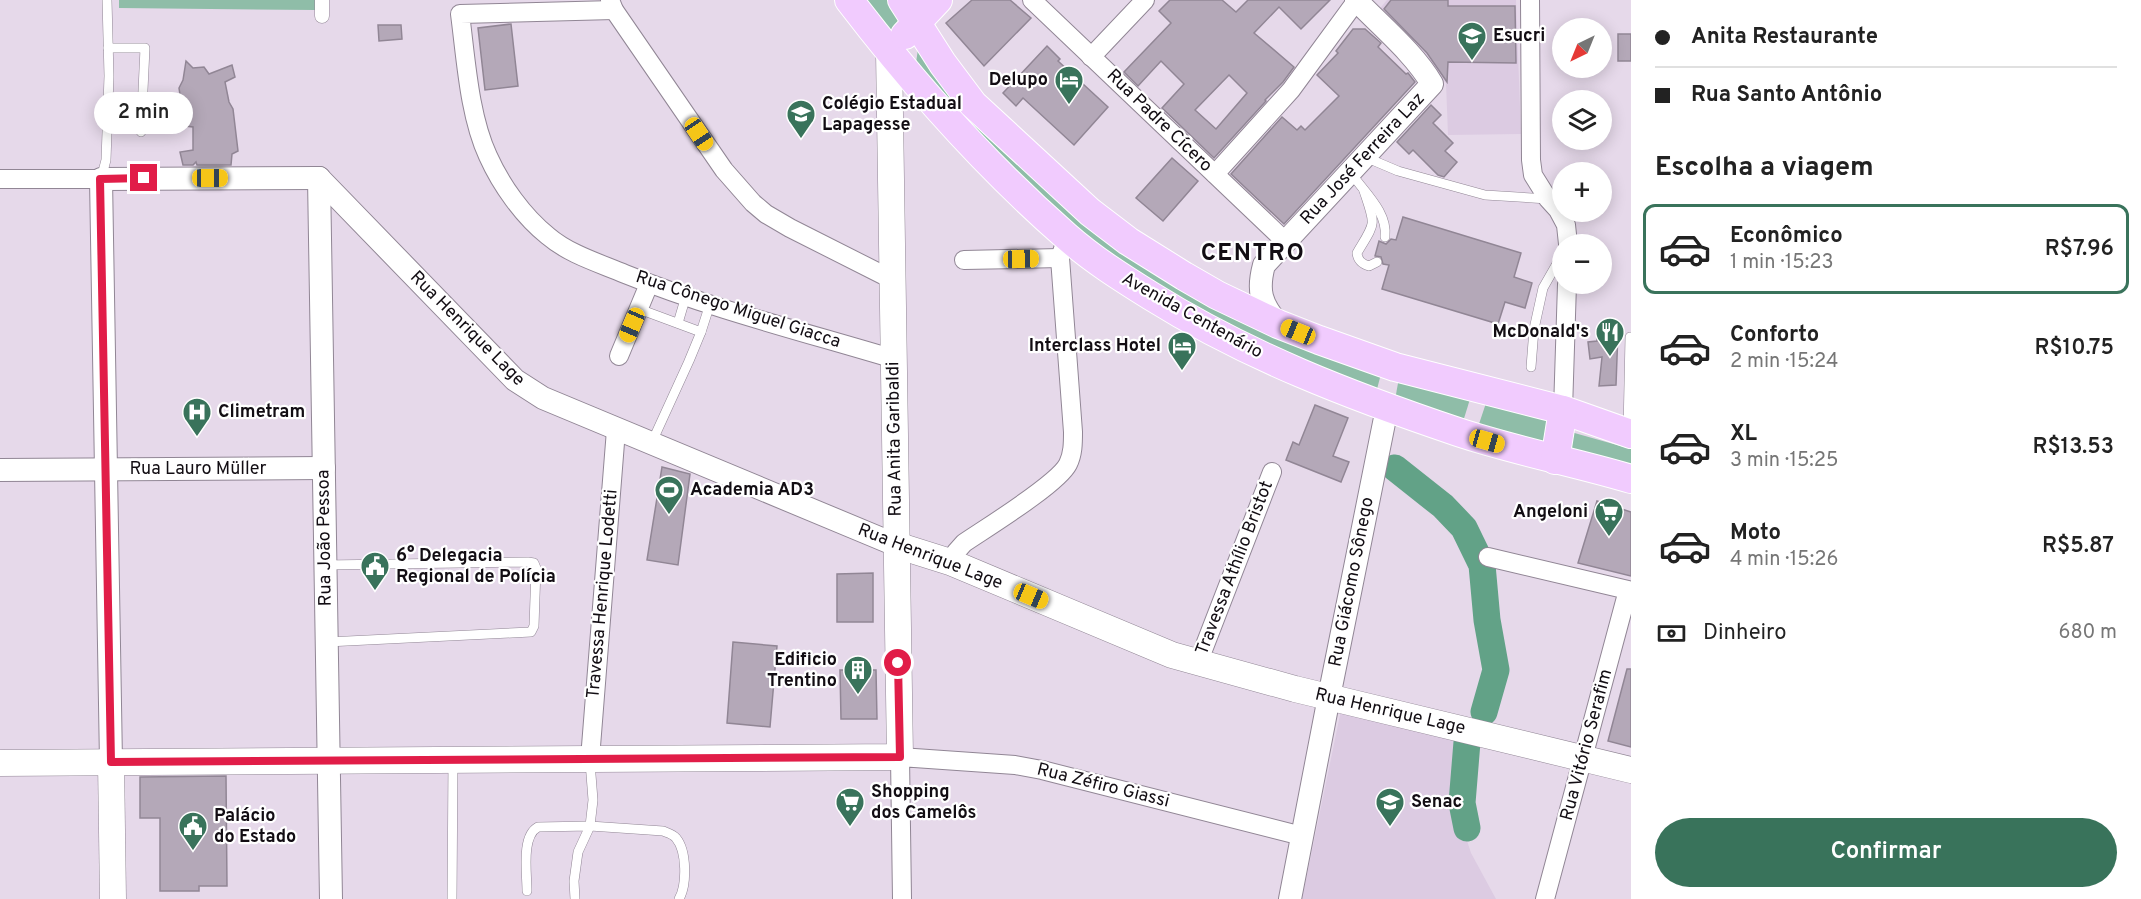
<!DOCTYPE html>
<html lang="pt">
<meta charset="utf-8">
<style>
:root{--surface:#fff;--page:#f2f2f2;--text:#222;--muted:#767676;--line:#e0e0e0;--accent:#39735b}
body{margin:0;font-family:Overpass,sans-serif;background:var(--page);color:var(--text);height:100vh;display:flex;flex-direction:column;font-size:22px;white-space:nowrap}
*{box-sizing:border-box;margin:0}
p{font-size:20px;color:var(--muted)}
.icon{flex:none;width:33px;height:33px;fill:none;stroke:currentColor;stroke-width:2;stroke-linecap:round;stroke-linejoin:round}
.map{position:relative;flex:1;overflow:hidden}
.sheet{display:flex;flex-direction:column;background:var(--surface);width:510px}
.sheet>*{flex:none}
.hud{display:grid;align-content:center;height:132px;padding:0 24px;background:var(--surface)}
.needle{width:39px;rotate:223deg}
.fabs{position:absolute;left:1552px;top:18px;display:grid;gap:12px}
.fabs a{display:grid;place-items:center;width:60px;height:60px;border-radius:50%;background:var(--surface);box-shadow:0 3px 15px #0003;font-size:30px}
.end{position:absolute;width:27px;height:27px;margin:-14px;border:8px solid #e11d48;background:#fff;box-shadow:0 0 0 3px #fff}
.from{border-radius:50%}
.bubble{position:absolute;height:42px;border-radius:21px;background:var(--surface);box-shadow:0 3px 15px #0003;font-size:20px;font-weight:600;line-height:42px;text-align:center}
.car{position:absolute;width:18px;height:36px;margin:-18px -9px;border-radius:8px;box-shadow:0 0 4px 2px #0007;background:linear-gradient(#f5c518 24%,#345 0 40%,#f5c518 0 76%,#345 0 86%,#f5c518 0)}
.hud b{display:flex;align-items:center;gap:21px;height:57px;font-size:22px}
.hud b+b{border-top:2px solid var(--line)}
.hud i{width:15px;height:15px;background:var(--text)}
ul{padding:0;list-style:none}
li{display:flex;align-items:center;gap:18px;height:90px;margin:0 12px 9px;padding:0 12px;border:3px solid transparent;border-radius:12px}
li div{flex:1}
li b{display:block;font-size:22px}
li em{font-style:normal;font-weight:600}
li.selected{border-color:var(--accent)}
li>.icon{width:54px;height:54px;stroke-width:1.5}
h2{padding:0 24px;font-size:27px;line-height:72px}
.pay{display:flex;align-items:center;gap:15px;height:66px;padding:0 24px;font-size:22px}
.pay p{margin-inline-start:auto}
.button{display:flex;gap:12px;margin-top:auto;padding:12px 24px}
.button a{flex:1;height:69px;border-radius:36px;background:var(--accent);color:#fff;font-size:24px;font-weight:600;line-height:69px;text-align:center}
main{display:flex;flex:1;min-height:0}
.map>svg:first-child{display:block}
</style>
<main>
<div class="map">
<svg width="1631" height="899" viewBox="0 0 1631 899">
<rect width="100%" height="100%" fill="#e6d9ea"/>
<!-- built -->
<g fill="#dccbe2">
<polygon points="1387,0 1516,0 1521,134 1448,135 1446,83 1377,12"/>
<polygon points="1341,710 1460,741 1455,804 1471,853 1496,899 1302,899"/>
</g>
<!-- green -->
<g fill="#8fbda8">
<polygon points="119,0 315,0 315,10 119,8"/>
<polygon points="858,0 895,0 909,21 887,39"/>
<polygon points="919,42 1119,243 1382,370 1376,393 1266,350 1106,258 991,159 915,70"/>
<polygon points="1399,378 1470,399 1462,425 1394,405"/>
<polygon points="1487,400 1553,418 1542,445 1478,427"/>
<polygon points="1571,432 1631,449 1631,468 1568,449"/>
</g>
<g fill="none" stroke-linecap="round" stroke-linejoin="round">
<!-- river -->
<g stroke="#62a287" stroke-width="27">
<polyline points="1395,468 1443,506 1464,528 1482,565 1487,620 1496,670 1484,712"/>
<polyline points="1467,742 1462,803 1467,828"/>
</g>
</g>
<!-- building -->
<g fill="#b4a8b8" stroke="#918695" stroke-width="1.5" fill-rule="evenodd">
<polygon points="972,0 1010,0 1031,18 984,66 946,23"/>
<path d="M1170,0H1222L1236,12L1248,0H1330L1301,29L1279,7L1254,33L1294,67L1283,82L1265,100L1266,101L1214,158L1162,108L1184,84L1161,61L1138,86L1124,72L1171,23L1159,11ZM1229,75L1247,93L1216,129L1195,110Z"/>
<polygon points="1391,0 1448,0 1448,6 1515,6 1516,63 1448,62 1447,82 1427,53 1384,9"/>
<polygon points="511,24 518,86 485,90 478,28"/>
<polygon points="378,25 401,25 402,39 379,41"/>
<polygon points="1353,29 1365,29 1381,43 1378,47 1406,74 1408,73 1415,82 1284,224 1231,174 1282,117 1297,130 1301,126 1305,130 1339,96 1317,75 1338,53 1336,51"/>
<rect x="1618" y="34" width="13" height="27"/>
<polygon points="1047,46 1060,59 1058,61 1108,107 1074,145 1023,98 1016,106 1003,93"/>
<polygon points="186,61 193,68 204,67 209,74 232,65 235,77 225,82 229,102 233,109 238,151 232,154 231,165 197,165 196,162 193,165 183,165 180,152 193,150 193,127 185,126 179,88 183,80"/>
<polygon points="1431,105 1441,115 1433,123 1453,143 1445,151 1457,162 1444,177 1438,175 1413,150 1409,154 1397,142"/>
<polygon points="1172,158 1198,181 1163,221 1136,198"/>
<polygon points="1403,217 1521,253 1514,277 1532,283 1525,308 1505,302 1498,324 1382,289 1389,265 1383,264 1381,257 1375,256 1379,241 1386,244 1391,239 1396,240"/>
<polygon points="1597,330 1618,331 1616,385 1599,386 1602,357 1590,359 1588,342 1597,341"/>
<polygon points="1315,405 1348,418 1333,456 1349,462 1341,482 1286,460 1293,442 1299,445"/>
<polygon points="662,467 690,474 678,565 647,560"/>
<polygon points="1597,501 1631,512 1631,576 1578,563"/>
<polygon points="873,573 873,622 837,622 837,574"/>
<polygon points="733,642 777,646 770,727 727,723"/>
<polygon points="1627,669 1631,669 1631,747 1608,741"/>
<polygon points="840,670 876,670 877,719 841,719"/>
<polygon points="226,776 227,886 199,886 199,891 160,891 160,818 140,818 140,777"/>
</g>
<g fill="none" stroke-linecap="round" stroke-linejoin="round">
<!-- service casing -->
<g stroke="#918695" stroke-width="10">
<g id="service">
<polyline points="108,48 145,48 141,132"/>
<polyline points="1365,157 1398,171 1485,195 1548,199"/>
<path d="M1351,173C1364,192 1388,212 1385,237"/>
<polyline points="101,179 106,160 109,76 107,0"/>
<path d="M1364,191C1376,227 1376,221 1357,253C1358,261 1362,264 1369,266L1377,262"/>
<polyline points="639,309 701,332 710,304"/>
<polyline points="678,323 686,296"/>
<polyline points="1531,367 1534,329 1543,288 1563,253"/>
<polyline points="1628,430 1630,337"/>
<polyline points="652,442 689,361 701,332"/>
<polyline points="325,565 528,562 534,563 536,568 534,626 531,632 327,642"/>
<path d="M527,891C527,873 521,836 538,827L590,826L663,831C668,833 673,834 676,838C687,851 687,885 679,899"/>
<polyline points="452,899 453,760"/>
<polyline points="575,899 574,881 578,852 590,826 593,800 590,762"/>
</g>
</g>
<!-- pedestrian casing -->
<g stroke="#918695" stroke-width="15">
<polyline id="pedestrian" points="322,0 322,16"/>
</g>
<!-- minor casing -->
<g stroke="#918695" stroke-width="20">
<g id="minor">
<polyline points="610,0 614,10 724,170 753,203 766,214 790,228 893,280"/>
<polyline points="1032,0 1286,242"/>
<polyline points="1530,0 1531,160 1533,175 1548,199 1558,210 1566,225 1568,244"/>
<path d="M614,10L460,14C466,59 469,115 488,156C501,185 523,216 548,236C569,254 599,263 625,274C712,309 804,332 894,359"/>
<polyline points="1091,57 1145,0"/>
<polyline points="1215,174 1291,90 1357,0"/>
<polyline points="0,179 101,179"/>
<polyline points="964,260 1060,258"/>
<polyline points="619,356 649,284"/>
<polyline points="1563,410 1567,284"/>
<polyline points="1488,557 1628,590 1545,899"/>
<path d="M950,562L956,552L964,543C986,528 1058,484 1068,464C1073,454 1073,443 1073,432L1060,258L1067,237"/>
<polyline points="1198,663 1272,472"/>
<polyline points="590,759 616,430"/>
<polyline points="902,899 900,757 1015,765 1042,770 1302,836"/>
</g>
</g>
<!-- tertiary casing -->
<g stroke="#918695" stroke-width="24">
<g id="tertiary">
<polyline points="319,178 331,899"/>
<polyline points="319,178 515,380 543,398 896,545"/>
<path d="M1278,324C1261,304 1257,291 1264,265L1432,84C1415,54 1380,25 1356,0"/>
<polyline points="0,470 324,468"/>
<polyline points="111,762 101,179 319,178"/>
<polyline points="1290,899 1329,697 1387,408"/>
</g>
</g>
<!-- secondary casing -->
<g stroke="#918695" stroke-width="27">
<g id="secondary">
<polyline points="896,545 950,562 1172,655 1295,689 1631,770"/>
<polyline points="111,762 113,899"/>
<polyline points="0,763 900,757 889,51"/>
</g>
</g>
<!-- primary casing -->
<g stroke="#fff" stroke-width="30">
<g id="primary">
<path d="M849,0C914,85 986,166 1066,236C1092,259 1122,278 1151,296C1247,356 1351,396 1458,432C1515,451 1574,462 1631,479"/>
<polyline points="902,0 943,64 973,104 1090,212 1128,241 1184,276 1217,295 1278,324 1319,340 1395,367 1563,410 1631,434"/>
<polyline points="905,35 938,0"/>
<polyline points="1555,460 1563,410"/>
</g>
</g>
<!-- service -->
<use href="#service" stroke="#fff" stroke-width="9"/>
<!-- pedestrian -->
<use href="#pedestrian" stroke="#fff" stroke-width="14"/>
<!-- minor -->
<use href="#minor" stroke="#fff" stroke-width="18"/>
<!-- tertiary -->
<use href="#tertiary" stroke="#fff" stroke-width="22"/>
<!-- secondary -->
<use href="#secondary" stroke="#fff" stroke-width="26"/>
<!-- primary -->
<use href="#primary" stroke="#f1cbfe" stroke-width="28"/>
</g>
<g fill="none" stroke-linecap="round" stroke-linejoin="round">
<!-- route -->
<polyline stroke="#e11d48" stroke-width="8" points="144,178 100,179 111,762 900,757 898,663"/>
</g>
<!-- icons -->
<defs>
<g id="university-pin" transform="scale(1.5)"><path d="M0 17L-7.5 6A9.5 9.5 0 1 1 7.5 6Z" fill="#39735b" stroke="#fff"/><path d="M0-5L7-2L0 1L-7-2ZM-4 1L0 2.5L4 1V4Q0 6-4 4Z" fill="#fff"/></g>
<g id="hotel-pin" transform="scale(1.5)"><path d="M0 17L-7.5 6A9.5 9.5 0 1 1 7.5 6Z" fill="#39735b" stroke="#fff"/><path d="M-6-4.5h1.5V1H6V5H4.5V3h-9V5H-6ZM-4 0a1.8 1.8 0 1 1 3.6 0ZM.5 0V-2.5h3Q6-2.5 6 0Z" fill="#fff"/></g>
<g id="school-pin" transform="scale(1.5)"><path d="M0 17L-7.5 6A9.5 9.5 0 1 1 7.5 6Z" fill="#39735b" stroke="#fff"/><path d="M0-5L7-2L0 1L-7-2ZM-4 1L0 2.5L4 1V4Q0 6-4 4Z" fill="#fff"/></g>
<g id="restaurant-pin" transform="scale(1.5)"><path d="M0 17L-7.5 6A9.5 9.5 0 1 1 7.5 6Z" fill="#39735b" stroke="#fff"/><path d="M-5-6h1v4h1v-4h1v4h1v-4h1v5L-1.5 .5V6h-2V.5L-5-1ZM5-6V6H3V1.5H1.5Q1.5-4 5-6Z" fill="#fff"/></g>
<g id="hospital-pin" transform="scale(1.5)"><path d="M0 17L-7.5 6A9.5 9.5 0 1 1 7.5 6Z" fill="#39735b" stroke="#fff"/><path d="M-5-5h3v3.5h4V-5h3V5h-3V1.5h-4V5h-3Z" fill="#fff"/></g>
<g id="stadium-pin" transform="scale(1.5)"><path d="M0 17L-7.5 6A9.5 9.5 0 1 1 7.5 6Z" fill="#39735b" stroke="#fff"/><path d="M0-5a6.5 5 0 1 0 0 10a6.5 5 0 1 0 0-10ZM-3.5-1.8h7v3.6h-7Z" fill="#fff"/></g>
<g id="supermarket-pin" transform="scale(1.5)"><path d="M0 17L-7.5 6A9.5 9.5 0 1 1 7.5 6Z" fill="#39735b" stroke="#fff"/><path d="M-6-5.5h2.5l.6 2H6L4.5 2H-2.5L-4.4-4H-6ZM-1.5 3.2a1.3 1.3 0 1 0 .1 0ZM3 3.2a1.3 1.3 0 1 0 .1 0Z" fill="#fff"/></g>
<g id="civic-pin" transform="scale(1.5)"><path d="M0 17L-7.5 6A9.5 9.5 0 1 1 7.5 6Z" fill="#39735b" stroke="#fff"/><path d="M-.6-6.5H3V-4.5H.6V-3L4-1V1h2V6H-6V1h2V-1L-.6-3ZM-1.2 2.5V6h2.4V2.5Z" fill="#fff"/></g>
<g id="building-pin" transform="scale(1.5)"><path d="M0 17L-7.5 6A9.5 9.5 0 1 1 7.5 6Z" fill="#39735b" stroke="#fff"/><path d="M-4-6H4V6H1V3H-1V6H-4ZM-2.5-4.3h1.7v1.8h-1.7ZM.8-4.3h1.7v1.8H.8ZM-2.5-1h1.7V.8h-1.7ZM.8-1h1.7V.8H.8Z" fill="#fff"/></g>
</defs>
<g fill-rule="evenodd">
<use href="#university-pin" x="1472" y="36"/>
<use href="#hotel-pin" x="1069" y="80"/>
<use href="#school-pin" x="801" y="114"/>
<use href="#restaurant-pin" x="1610" y="332"/>
<use href="#hotel-pin" x="1182" y="346"/>
<use href="#hospital-pin" x="197" y="412"/>
<use href="#stadium-pin" x="669" y="490"/>
<use href="#supermarket-pin" x="1609" y="512"/>
<use href="#civic-pin" x="375" y="566"/>
<use href="#building-pin" x="858" y="670"/>
<use href="#supermarket-pin" x="850" y="802"/>
<use href="#university-pin" x="1390" y="802"/>
<use href="#civic-pin" x="193" y="826"/>
</g>
<g text-anchor="middle" dominant-baseline="central" stroke-width="4.5" stroke-linejoin="round" paint-order="stroke">
<!-- poi labels -->
<g font-size="18" font-weight="bold" fill="#120d13" stroke="#fff" text-anchor="start">
<text x="1493" y="36">Esucri</text>
<text x="1048" y="80" text-anchor="end">Delupo</text>
<text x="822" y="104">Colégio Estadual<tspan x="822" dy="21">Lapagesse</tspan></text>
<text x="1589" y="332" text-anchor="end">McDonald's</text>
<text x="1161" y="346" text-anchor="end">Interclass Hotel</text>
<text x="218" y="412">Climetram</text>
<text x="690" y="490">Academia AD3</text>
<text x="1588" y="512" text-anchor="end">Angeloni</text>
<text x="396" y="556">6° Delegacia<tspan x="396" dy="21">Regional de Polícia</tspan></text>
<text x="837" y="660" text-anchor="end">Edificio<tspan x="837" dy="21">Trentino</tspan></text>
<text x="871" y="792">Shopping<tspan x="871" dy="21">dos Camelôs</tspan></text>
<text x="1411" y="802">Senac</text>
<text x="214" y="816">Palácio<tspan x="214" dy="21">do Estado</tspan></text>
</g>
<!-- street labels -->
<g font-size="18" fill="#120d13" stroke="#fff">
<text transform="translate(1159 121) rotate(44)">Rua Padre Cícero</text>
<text transform="translate(1363 159) rotate(-47)">Rua José Ferreira Laz</text>
<text transform="translate(738 310) rotate(18)">Rua Cônego Miguel Giacca</text>
<text transform="translate(1192 316) rotate(29)">Avenida Centenário</text>
<text transform="translate(467 329) rotate(45)">Rua Henrique Lage</text>
<text transform="translate(895 439) rotate(-91)">Rua Anita Garibaldi</text>
<text x="198" y="469">Rua Lauro Müller</text>
<text transform="translate(325 538) rotate(-91)">Rua João Pessoa</text>
<text transform="translate(930 557) rotate(21)">Rua Henrique Lage</text>
<text transform="translate(1235 568) rotate(-69)">Travessa Athílio Bristot</text>
<text transform="translate(1352 582) rotate(-79)">Rua Giácomo Sônego</text>
<text transform="translate(603 594) rotate(-85)">Travessa Henrique Lodetti</text>
<text transform="translate(1390 712) rotate(13)">Rua Henrique Lage</text>
<text transform="translate(1587 745) rotate(-75)">Rua Vitório Serafim</text>
<text transform="translate(1103 786) rotate(14)">Rua Zéfiro Giassi</text>
</g>
<!-- district labels -->
<g font-size="24" font-weight="bold" letter-spacing="1.5" fill="#120d13" stroke="#fff">
<text x="1253" y="254">CENTRO</text>
</g>
</g>
</svg>
<div class="fabs">
<a><svg class="needle" viewBox="-14 -14 28 28"><path d="M0-13l5 13h-10z" fill="#e53935"/><path d="M0 13l5-13h-10z" fill="#767676"/></svg></a>
<a><svg class="icon" aria-label="layers" viewBox="0 0 24 24"><path d="M12 4l9 5-9 5-9-5zM3 14l9 5 9-5"/></svg></a>
<a>+</a>
<a>−</a>
</div>
<i class="end from" style="left:898px;top:663px"></i>
<i class="end" style="left:144px;top:178px"></i>
<div class="bubble" style="left:94px;top:92px;width:99px">2 min</div>
<i class="car" style="left:699px;top:134px;rotate:146deg"></i>
<i class="car" style="left:210px;top:178px;rotate:90deg"></i>
<i class="car" style="left:1021px;top:259px;rotate:89deg"></i>
<i class="car" style="left:632px;top:325px;rotate:203deg"></i>
<i class="car" style="left:1298px;top:332px;rotate:292deg"></i>
<i class="car" style="left:1487px;top:441px;rotate:106deg"></i>
<i class="car" style="left:1031px;top:596px;rotate:113deg"></i>
</div>
<section class="sheet">
<div class="hud">
<b><i class="from"></i>Anita Restaurante</b>
<b><i></i>Rua Santo Antônio</b>
</div>
<h2>Escolha a viagem</h2>
<ul>
<li class="selected"><svg class="icon" aria-label="car" viewBox="0 0 24 24"><path d="M5 17H2v-5l4-1 3-4h7l3 4 3 1v5h-3M9 17h6M6 11h13"/><circle cx="7" cy="17" r="2"/><circle cx="17" cy="17" r="2"/></svg><div><b>Econômico</b><p>1 min · 15:23</p></div><em>R$7.96</em></li>
<li><svg class="icon" aria-label="car" viewBox="0 0 24 24"><path d="M5 17H2v-5l4-1 3-4h7l3 4 3 1v5h-3M9 17h6M6 11h13"/><circle cx="7" cy="17" r="2"/><circle cx="17" cy="17" r="2"/></svg><div><b>Conforto</b><p>2 min · 15:24</p></div><em>R$10.75</em></li>
<li><svg class="icon" aria-label="car" viewBox="0 0 24 24"><path d="M5 17H2v-5l4-1 3-4h7l3 4 3 1v5h-3M9 17h6M6 11h13"/><circle cx="7" cy="17" r="2"/><circle cx="17" cy="17" r="2"/></svg><div><b>XL</b><p>3 min · 15:25</p></div><em>R$13.53</em></li>
<li><svg class="icon" aria-label="car" viewBox="0 0 24 24"><path d="M5 17H2v-5l4-1 3-4h7l3 4 3 1v5h-3M9 17h6M6 11h13"/><circle cx="7" cy="17" r="2"/><circle cx="17" cy="17" r="2"/></svg><div><b>Moto</b><p>4 min · 15:26</p></div><em>R$5.87</em></li>
</ul>
<div class="pay"><svg class="icon" aria-label="cash" viewBox="0 0 24 24"><path d="M3 7h18v10H3z"/><circle cx="12" cy="12" r="2"/></svg>Dinheiro<p>680 m</p></div>
<div class="button"><a>Confirmar</a></div>
</section>
</main>
